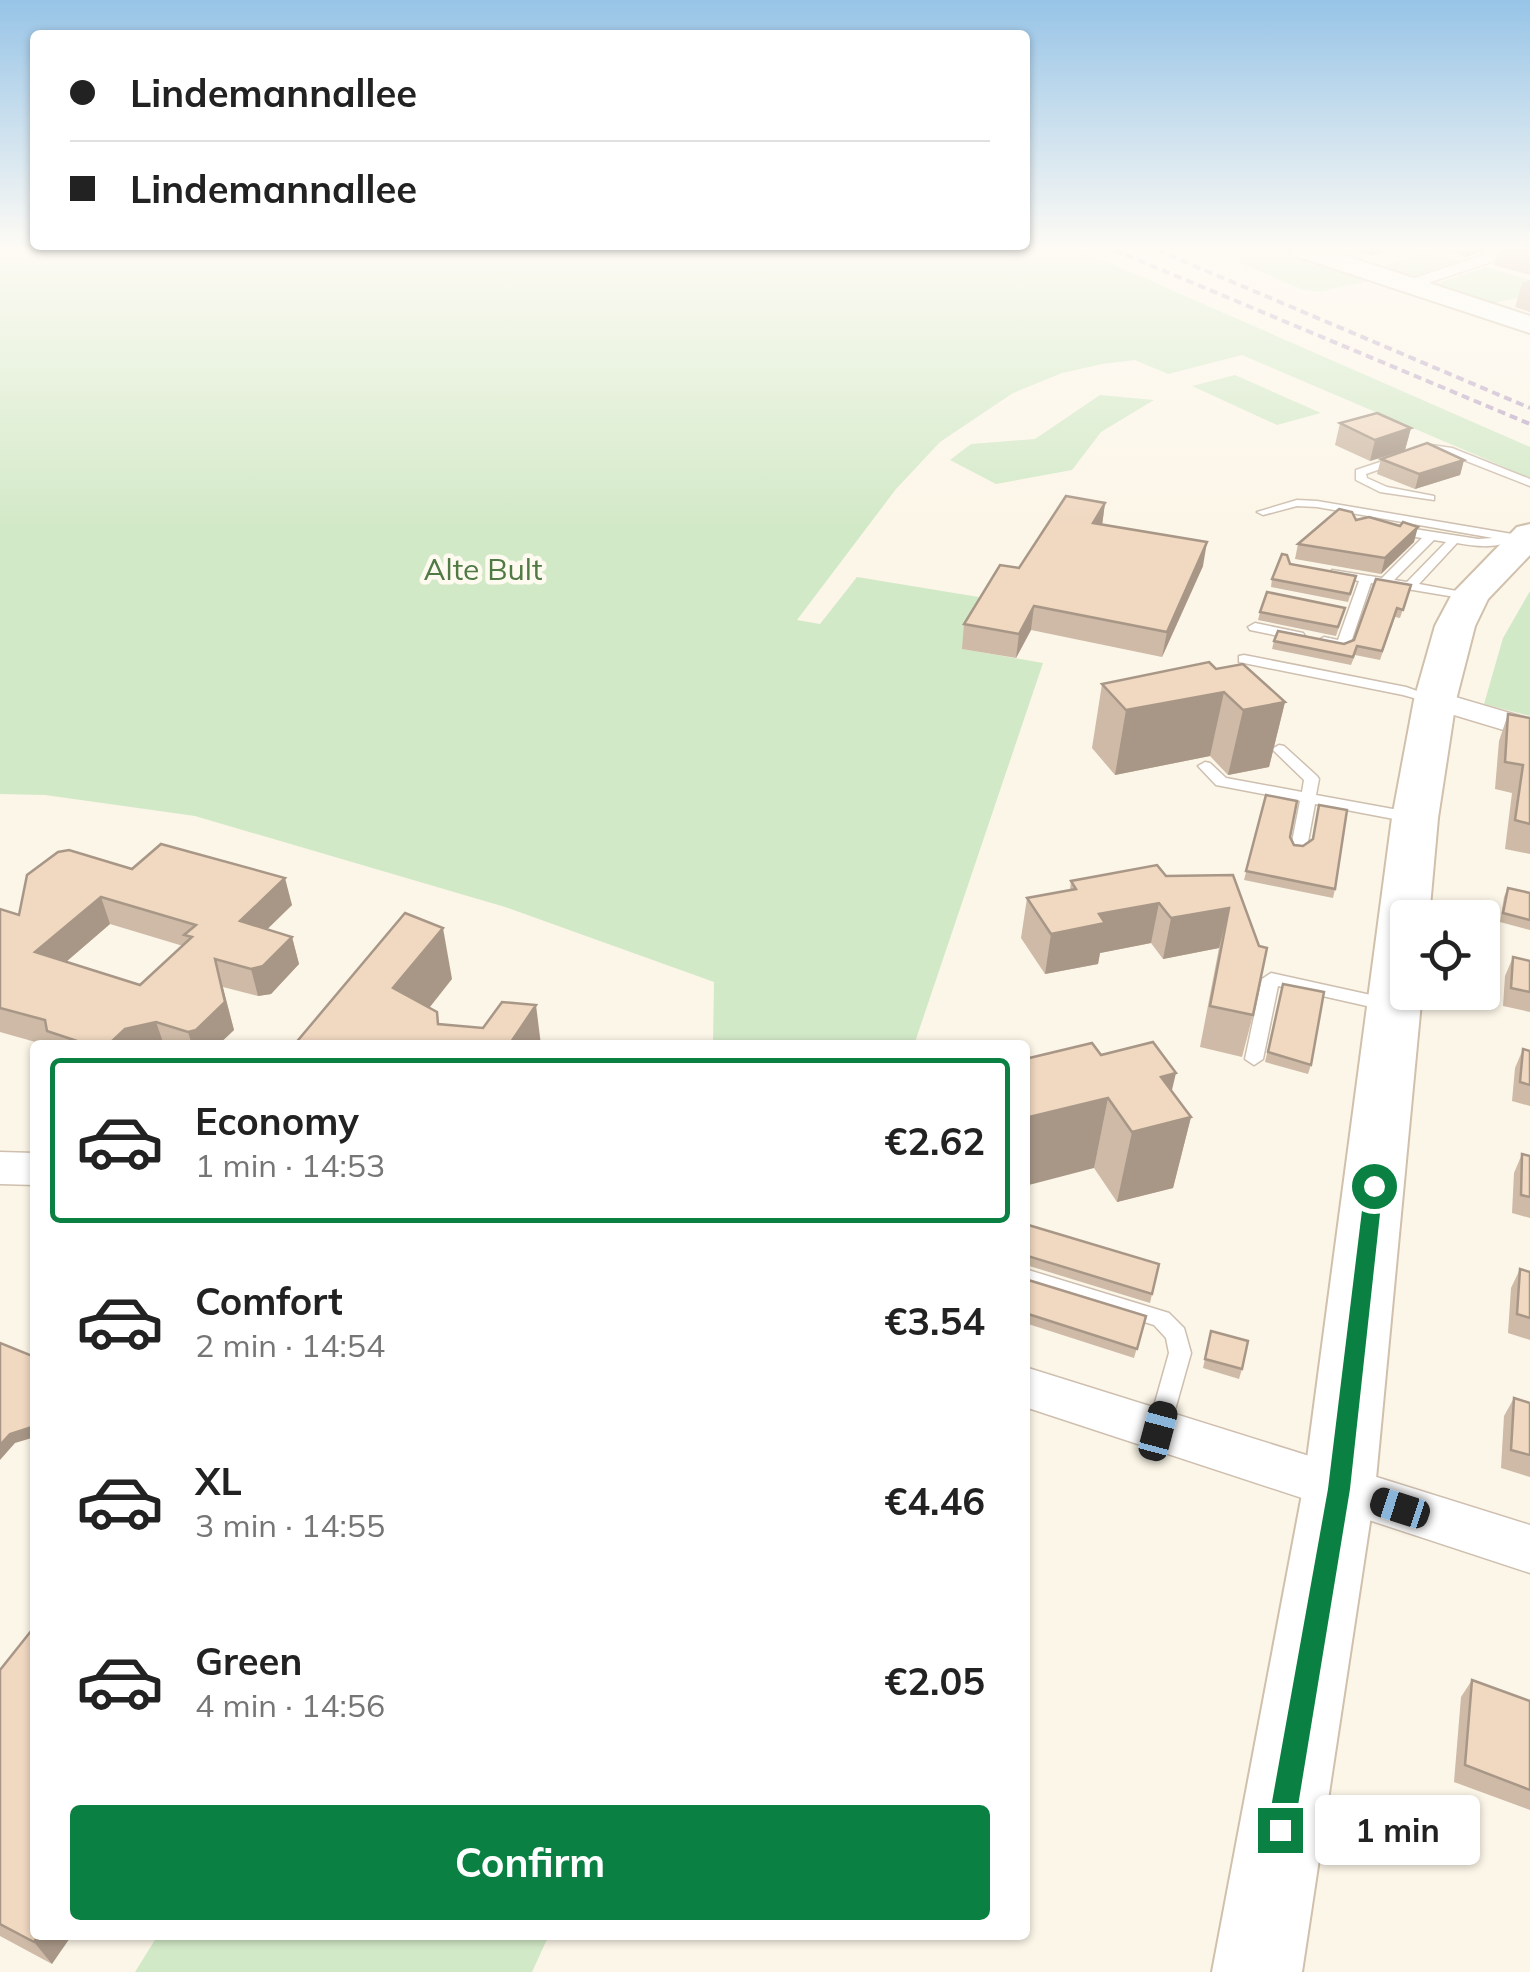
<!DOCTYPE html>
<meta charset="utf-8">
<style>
:root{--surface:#fff;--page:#f6f6f6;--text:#222;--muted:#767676;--line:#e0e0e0;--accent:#0b8043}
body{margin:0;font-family:Mulish,sans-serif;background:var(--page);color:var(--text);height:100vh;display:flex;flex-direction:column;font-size:38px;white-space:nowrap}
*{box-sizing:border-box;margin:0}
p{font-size:32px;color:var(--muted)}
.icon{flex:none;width:55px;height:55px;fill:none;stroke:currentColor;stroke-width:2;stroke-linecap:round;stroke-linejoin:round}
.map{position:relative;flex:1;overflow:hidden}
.drawer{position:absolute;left:30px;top:1040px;width:1000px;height:900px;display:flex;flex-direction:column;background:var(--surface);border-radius:10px;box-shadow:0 2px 8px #0004}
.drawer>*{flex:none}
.banner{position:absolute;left:30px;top:30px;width:1000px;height:220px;border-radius:10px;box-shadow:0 2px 8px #0004;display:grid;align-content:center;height:220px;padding:0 40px;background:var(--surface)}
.fabs{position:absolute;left:1390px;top:900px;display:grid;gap:20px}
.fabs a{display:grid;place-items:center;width:110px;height:110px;border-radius:10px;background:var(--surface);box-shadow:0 2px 8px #0004;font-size:50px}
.end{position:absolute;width:45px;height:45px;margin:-22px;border:12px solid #0b8043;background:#fff;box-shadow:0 0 0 5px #fff}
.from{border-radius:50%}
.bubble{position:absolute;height:70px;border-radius:10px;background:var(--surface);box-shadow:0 2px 8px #0004;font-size:32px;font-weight:700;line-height:70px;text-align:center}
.car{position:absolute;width:30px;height:60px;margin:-30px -15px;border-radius:12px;box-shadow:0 0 8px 2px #0007;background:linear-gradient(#222 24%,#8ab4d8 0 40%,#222 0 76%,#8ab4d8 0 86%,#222 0)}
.banner b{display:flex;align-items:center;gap:35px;height:95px;font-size:38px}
.banner b+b{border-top:2px solid var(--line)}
.banner i{width:25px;height:25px;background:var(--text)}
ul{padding:18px 0 0;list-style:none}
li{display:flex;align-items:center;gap:30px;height:165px;margin:0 20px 15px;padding:0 20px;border:5px solid transparent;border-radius:10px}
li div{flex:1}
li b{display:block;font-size:38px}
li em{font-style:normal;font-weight:700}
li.on{border-color:var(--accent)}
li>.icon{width:90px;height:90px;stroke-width:1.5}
.button{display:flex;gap:20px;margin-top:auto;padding:20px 40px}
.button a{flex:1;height:115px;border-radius:10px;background:var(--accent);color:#fff;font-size:40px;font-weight:700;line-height:115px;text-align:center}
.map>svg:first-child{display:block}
</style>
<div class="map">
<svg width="1530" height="1972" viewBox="0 0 1530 1972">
<rect width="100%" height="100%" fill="#fcf6e8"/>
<!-- green -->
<g fill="#d2e9c7">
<polygon points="0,250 1080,250 1530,447 1530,478 1242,355 1168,374 1135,360 1102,364 1062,373 1013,393 940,442 896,489 797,620 820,624 857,577 991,599 963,649 1043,663 914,1045 713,1045 714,982 505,907 195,816 45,795 0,794"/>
<polygon points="1210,250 1296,250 1367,274 1368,281 1318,292 1301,289"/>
<polygon points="1427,251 1463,262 1414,277 1383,267"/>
<polygon points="1486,267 1530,280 1530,295 1494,303 1435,284"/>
<polygon points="1235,375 1321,413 1277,425 1192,386"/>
<polygon points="1100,395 1154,400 1101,432 1072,470 996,484 950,460 971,444 1035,439"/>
<polygon points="1530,591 1530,716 1484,704 1503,638"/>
<polygon points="158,1935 549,1935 532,1972 135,1972"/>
</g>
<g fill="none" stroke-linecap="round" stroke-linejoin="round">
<!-- lane casing -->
<g stroke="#cebfaf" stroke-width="3">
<g id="lane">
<polygon points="1431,445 1452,448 1530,479 1530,486 1446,453 1432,451 1366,474 1367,478 1387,487 1434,496 1434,500 1380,492 1356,480 1356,470"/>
<path d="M1297,500L1317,501L1524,536L1530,540L1524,544L1509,541C1495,549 1474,546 1457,543L1419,584L1473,594V600L1371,583L1350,645L1343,649L1317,641L1324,637L1338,640L1359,581L1332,576V570L1382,578L1422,538L1391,533V527L1395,526L1478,539L1493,538L1317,507L1297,506L1263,515L1257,512ZM1434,540L1446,542L1407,582L1394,580Z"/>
<polygon points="1255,623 1303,633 1305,636 1298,640 1250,630 1248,627"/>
<polygon points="1244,655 1406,687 1442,700 1435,704 1403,695 1239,662 1239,656"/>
<polygon points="1279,745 1284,746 1317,776 1319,779 1316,795 1415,813 1423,818 1415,823 1315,804 1307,847 1299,852 1293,850 1291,847 1300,801 1216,785 1198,766 1205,762 1210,763 1226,778 1302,792 1304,780 1272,749"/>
<polygon points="1271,973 1389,999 1398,1005 1389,1011 1278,986 1263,1059 1254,1065 1245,1059 1262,979"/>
<polygon points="1025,1269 1169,1313 1184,1328 1191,1353 1167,1438 1159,1441 1151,1438 1147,1431 1169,1353 1166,1338 1154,1325 1025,1285"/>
</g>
</g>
<!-- street casing -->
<g stroke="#cebfaf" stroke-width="3">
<g id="street">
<polygon points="1498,250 1527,250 1413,288 1406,290 1397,284"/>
<polygon points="1435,691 1530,719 1530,738 1424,706 1420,700 1424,694"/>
<polygon points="0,1152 35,1153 35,1185 0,1184"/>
<polygon points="1025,1367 1530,1525 1530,1573 1025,1407"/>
</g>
</g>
<!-- secondary casing -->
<g stroke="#d0c0ac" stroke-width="4">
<g id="secondary">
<polygon points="1290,250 1328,250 1530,316 1530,333 1293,255"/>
<polygon points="1530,524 1530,555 1488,599 1475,626 1456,700 1438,818 1429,918 1408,918 1408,992 1422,992 1375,1489 1302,1972 1212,1972 1303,1489 1392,818 1414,700 1435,626 1452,594 1517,527"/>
</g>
</g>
<!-- lane -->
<use href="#lane" fill="#fff" fill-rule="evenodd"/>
<!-- street -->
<use href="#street" fill="#fff" fill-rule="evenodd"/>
<!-- secondary -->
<use href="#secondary" fill="#fff" fill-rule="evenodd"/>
<!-- rail -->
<g stroke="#baa6c6" stroke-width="4" stroke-dasharray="8 5" stroke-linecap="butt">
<polyline points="1114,250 1530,424"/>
<polyline points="1157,250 1530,408"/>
</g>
</g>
<!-- wall -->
<g fill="#cebaa6" fill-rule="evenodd">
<polygon points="1353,250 1388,250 1370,256"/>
<polygon points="1445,250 1485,250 1466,257"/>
<polygon points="1498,250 1530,250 1530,275 1494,265"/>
<polygon points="1530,280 1530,312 1515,307 1522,283"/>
<polygon points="1340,423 1411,428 1405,450 1370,461 1335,445"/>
<polygon points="1381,459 1464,460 1460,475 1415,489 1377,474"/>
<polygon points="1105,503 1102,525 1203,566 1162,657 1031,630 1016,658 962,649 964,624 1019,568"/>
<polygon points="1356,520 1414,542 1381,574 1295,559 1298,544"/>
<polygon points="1290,564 1356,576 1348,602 1271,587 1272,579"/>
<polygon points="1411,585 1400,618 1395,617 1380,660 1355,655 1351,665 1272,649 1274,641 1344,644 1354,640"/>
<polygon points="1345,608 1336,636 1258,620 1260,612"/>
<polygon points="1216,669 1285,702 1269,767 1228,775 1210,756 1115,775 1092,748 1102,684"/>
<polygon points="1508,714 1530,718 1530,854 1505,849 1512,793 1495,789 1499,741"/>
<polygon points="1266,795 1294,845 1303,846 1312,839 1319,805 1335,889 1333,898 1244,880"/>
<path d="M132,869L292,905L267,929L292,937L299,964L271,994L258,996L223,987L234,1030L218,1045H46L0,1032V909L19,915ZM110,924L183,946L140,985L66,962Z"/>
<polygon points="1233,875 1253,1015 1242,1057 1200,1047 1219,948 1163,959 1151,943 1100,953 1098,964 1045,974 1021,938 1027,898 1070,890 1071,881"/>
<polygon points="1508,888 1530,893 1530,930 1500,922 1504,897"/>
<polygon points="1513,957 1530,961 1530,1012 1503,1006 1505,976"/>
<polygon points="1283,984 1311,1065 1308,1074 1265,1062"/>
<polygon points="1523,1049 1530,1051 1530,1106 1512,1101 1515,1068"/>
<polygon points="1101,1055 1172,1092 1191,1117 1173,1188 1117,1202 1094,1168"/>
<polygon points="1522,1154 1530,1156 1530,1218 1512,1213 1514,1173"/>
<polygon points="1025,1224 1159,1264 1150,1303 1026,1265"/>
<polygon points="1520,1269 1530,1272 1530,1340 1508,1333 1511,1288"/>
<polygon points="1025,1276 1025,1279 1146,1316 1134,1358 1025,1323"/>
<polygon points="1211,1331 1242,1369 1239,1379 1203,1368"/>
<polygon points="1514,1398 1530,1403 1530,1477 1501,1468 1504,1416"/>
<polygon points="0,1670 52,1964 0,1936"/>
<polygon points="1472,1680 1530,1701 1530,1810 1454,1782 1461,1697"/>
</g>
<!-- shaded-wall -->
<g fill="#a89787">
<polygon points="1371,250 1388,250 1370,256"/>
<polygon points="1468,250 1485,250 1466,257"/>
<polygon points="1411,428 1405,450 1370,461 1375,440"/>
<polygon points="1464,460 1460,475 1415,489 1419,474"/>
<polygon points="1105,503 1102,526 1093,523"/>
<polygon points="1418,527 1414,542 1381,574 1385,558"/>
<polygon points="1207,542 1203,566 1162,657 1167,632"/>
<polygon points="1034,606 1031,630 1016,658 1019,634"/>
<polygon points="1224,692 1210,756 1115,775 1126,710"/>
<polygon points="1285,702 1269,767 1228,775 1243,710"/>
<polygon points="285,878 292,905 247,949 240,921"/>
<polygon points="101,897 110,924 46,979 35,952"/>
<polygon points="1159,903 1151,943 1100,953 1098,964 1045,974 1051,934 1099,914"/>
<polygon points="1229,908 1219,948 1163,959 1171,918"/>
<polygon points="443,928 452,979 404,1040 393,988"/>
<polygon points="292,937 299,964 271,994 258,996 251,969"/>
<polygon points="215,959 234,1030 218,1045 192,1045 188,1032"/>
<polygon points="536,1005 541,1045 509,1045"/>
<polygon points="156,1022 164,1045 108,1045 125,1029"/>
<polygon points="1176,1073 1164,1124 1191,1117 1173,1188 1117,1202 1132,1132 1161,1077"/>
<polygon points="1108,1098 1094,1168 1025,1186 1025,1118"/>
<polygon points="35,1426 35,1437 15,1443 0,1460 0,1445 10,1434"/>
<polygon points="39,1935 72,1935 52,1964 34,1942"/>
</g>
<!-- building -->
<g fill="#f0d8c1" stroke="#a89787" stroke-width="2.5" fill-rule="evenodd">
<polygon points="1377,413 1411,428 1375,440 1340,423"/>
<polygon points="1427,443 1464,460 1419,474 1381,459"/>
<polygon points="1066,496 1105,503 1093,523 1207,542 1167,632 1034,606 1019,634 964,624 1000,565 1019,568"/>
<polygon points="1339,509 1352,512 1356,520 1369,517 1400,526 1403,522 1418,527 1385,558 1298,544"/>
<polygon points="1282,554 1287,555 1290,564 1356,576 1350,594 1272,579"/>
<polygon points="1376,579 1411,585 1403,610 1397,608 1382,651 1357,646 1353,657 1274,641 1278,631 1344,644 1354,640"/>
<polygon points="1267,592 1345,608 1338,627 1260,612"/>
<polygon points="1209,662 1216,669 1243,664 1285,702 1243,710 1224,692 1126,710 1102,684"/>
<polygon points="1508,714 1530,718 1530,824 1515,820 1523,765 1505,762"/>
<polygon points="1266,795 1297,801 1290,837 1294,845 1303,846 1313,839 1319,805 1347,810 1335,889 1246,871"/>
<path d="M161,844L285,878L240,921L292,937L263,966L251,969L215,959L225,1002L196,1030L188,1032L156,1022L125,1029L108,1045H89L47,1031L45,1020L0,1008V909L19,915L27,875L58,852L69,850L132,869ZM101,897L196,925L184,935L192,937L140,985L35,952Z"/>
<polygon points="1157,865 1166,876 1233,875 1259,946 1267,948 1253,1015 1210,1006 1229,908 1171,918 1159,903 1099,914 1105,923 1051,934 1027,898 1076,889 1071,881"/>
<polygon points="1508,888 1530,893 1530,920 1503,913"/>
<polygon points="405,913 443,928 393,988 437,1012 438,1024 483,1028 502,1002 536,1005 509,1045 294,1045"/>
<polygon points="1513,957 1530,961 1530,992 1511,988"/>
<polygon points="1283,984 1324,992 1311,1065 1268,1052"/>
<polygon points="1153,1042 1176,1073 1161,1077 1191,1117 1132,1132 1108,1098 1025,1118 1025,1059 1092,1043 1101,1055"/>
<polygon points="1523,1049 1530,1051 1530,1085 1520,1082"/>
<polygon points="1522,1154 1530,1156 1530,1197 1521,1195"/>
<polygon points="1025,1224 1159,1264 1152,1294 1028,1256 1025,1258"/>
<polygon points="1520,1269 1530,1272 1530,1318 1517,1314"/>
<polygon points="1025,1276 1025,1279 1146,1316 1137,1349 1025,1313"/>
<polygon points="1211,1331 1248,1341 1242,1369 1205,1359"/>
<polygon points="0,1343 35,1357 35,1426 10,1434 0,1445"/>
<polygon points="1514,1398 1530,1403 1530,1455 1511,1450"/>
<polygon points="35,1626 35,1935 39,1935 34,1942 0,1924 0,1670"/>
<polygon points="1472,1680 1530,1701 1530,1790 1465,1765"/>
</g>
<!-- sky -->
<linearGradient id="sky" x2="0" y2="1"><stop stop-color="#97c4e7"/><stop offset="0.47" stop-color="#fefbf5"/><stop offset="1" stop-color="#fefbf5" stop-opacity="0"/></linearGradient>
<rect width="1530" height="527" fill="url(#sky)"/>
<!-- route -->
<polygon fill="#0b8043" points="1374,1180 1383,1186 1350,1489 1294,1830 1290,1839 1280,1843 1271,1839 1267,1830 1328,1489 1365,1186"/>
<g text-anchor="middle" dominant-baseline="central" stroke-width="9" stroke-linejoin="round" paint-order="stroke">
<!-- far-park labels -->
<g font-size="30" fill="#507a45" stroke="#fefaef">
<text x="483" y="569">Alte Bult</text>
</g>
</g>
</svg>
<div class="fabs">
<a><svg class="icon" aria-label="locate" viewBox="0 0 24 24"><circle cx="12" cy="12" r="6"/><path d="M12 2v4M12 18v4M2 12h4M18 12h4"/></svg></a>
</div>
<i class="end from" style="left:1374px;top:1186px"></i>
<i class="end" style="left:1280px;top:1830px"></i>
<div class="bubble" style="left:1315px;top:1795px;width:165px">1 min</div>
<i class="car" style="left:1158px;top:1431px;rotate:15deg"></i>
<i class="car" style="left:1400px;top:1508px;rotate:288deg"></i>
<div class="banner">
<b><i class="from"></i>Lindemannallee</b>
<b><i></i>Lindemannallee</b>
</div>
<section class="drawer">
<ul>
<li class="on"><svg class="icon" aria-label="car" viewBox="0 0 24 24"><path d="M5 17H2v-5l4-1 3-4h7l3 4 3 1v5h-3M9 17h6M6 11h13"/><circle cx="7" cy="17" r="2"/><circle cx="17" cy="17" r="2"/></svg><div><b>Economy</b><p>1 min · 14:53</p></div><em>€2.62</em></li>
<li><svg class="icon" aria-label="car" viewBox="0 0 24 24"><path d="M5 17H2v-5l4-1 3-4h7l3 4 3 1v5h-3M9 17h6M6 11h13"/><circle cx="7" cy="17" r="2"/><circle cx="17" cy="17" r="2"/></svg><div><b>Comfort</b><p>2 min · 14:54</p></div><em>€3.54</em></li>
<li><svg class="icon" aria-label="car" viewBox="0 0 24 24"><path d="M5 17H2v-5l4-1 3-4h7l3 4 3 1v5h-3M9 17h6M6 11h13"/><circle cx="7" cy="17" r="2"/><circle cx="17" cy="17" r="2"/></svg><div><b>XL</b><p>3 min · 14:55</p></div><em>€4.46</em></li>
<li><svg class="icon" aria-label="car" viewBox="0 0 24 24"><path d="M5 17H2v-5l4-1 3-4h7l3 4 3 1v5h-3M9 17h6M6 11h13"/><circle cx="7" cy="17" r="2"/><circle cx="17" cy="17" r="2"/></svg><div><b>Green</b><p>4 min · 14:56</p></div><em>€2.05</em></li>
</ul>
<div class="button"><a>Confirm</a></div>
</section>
</div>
